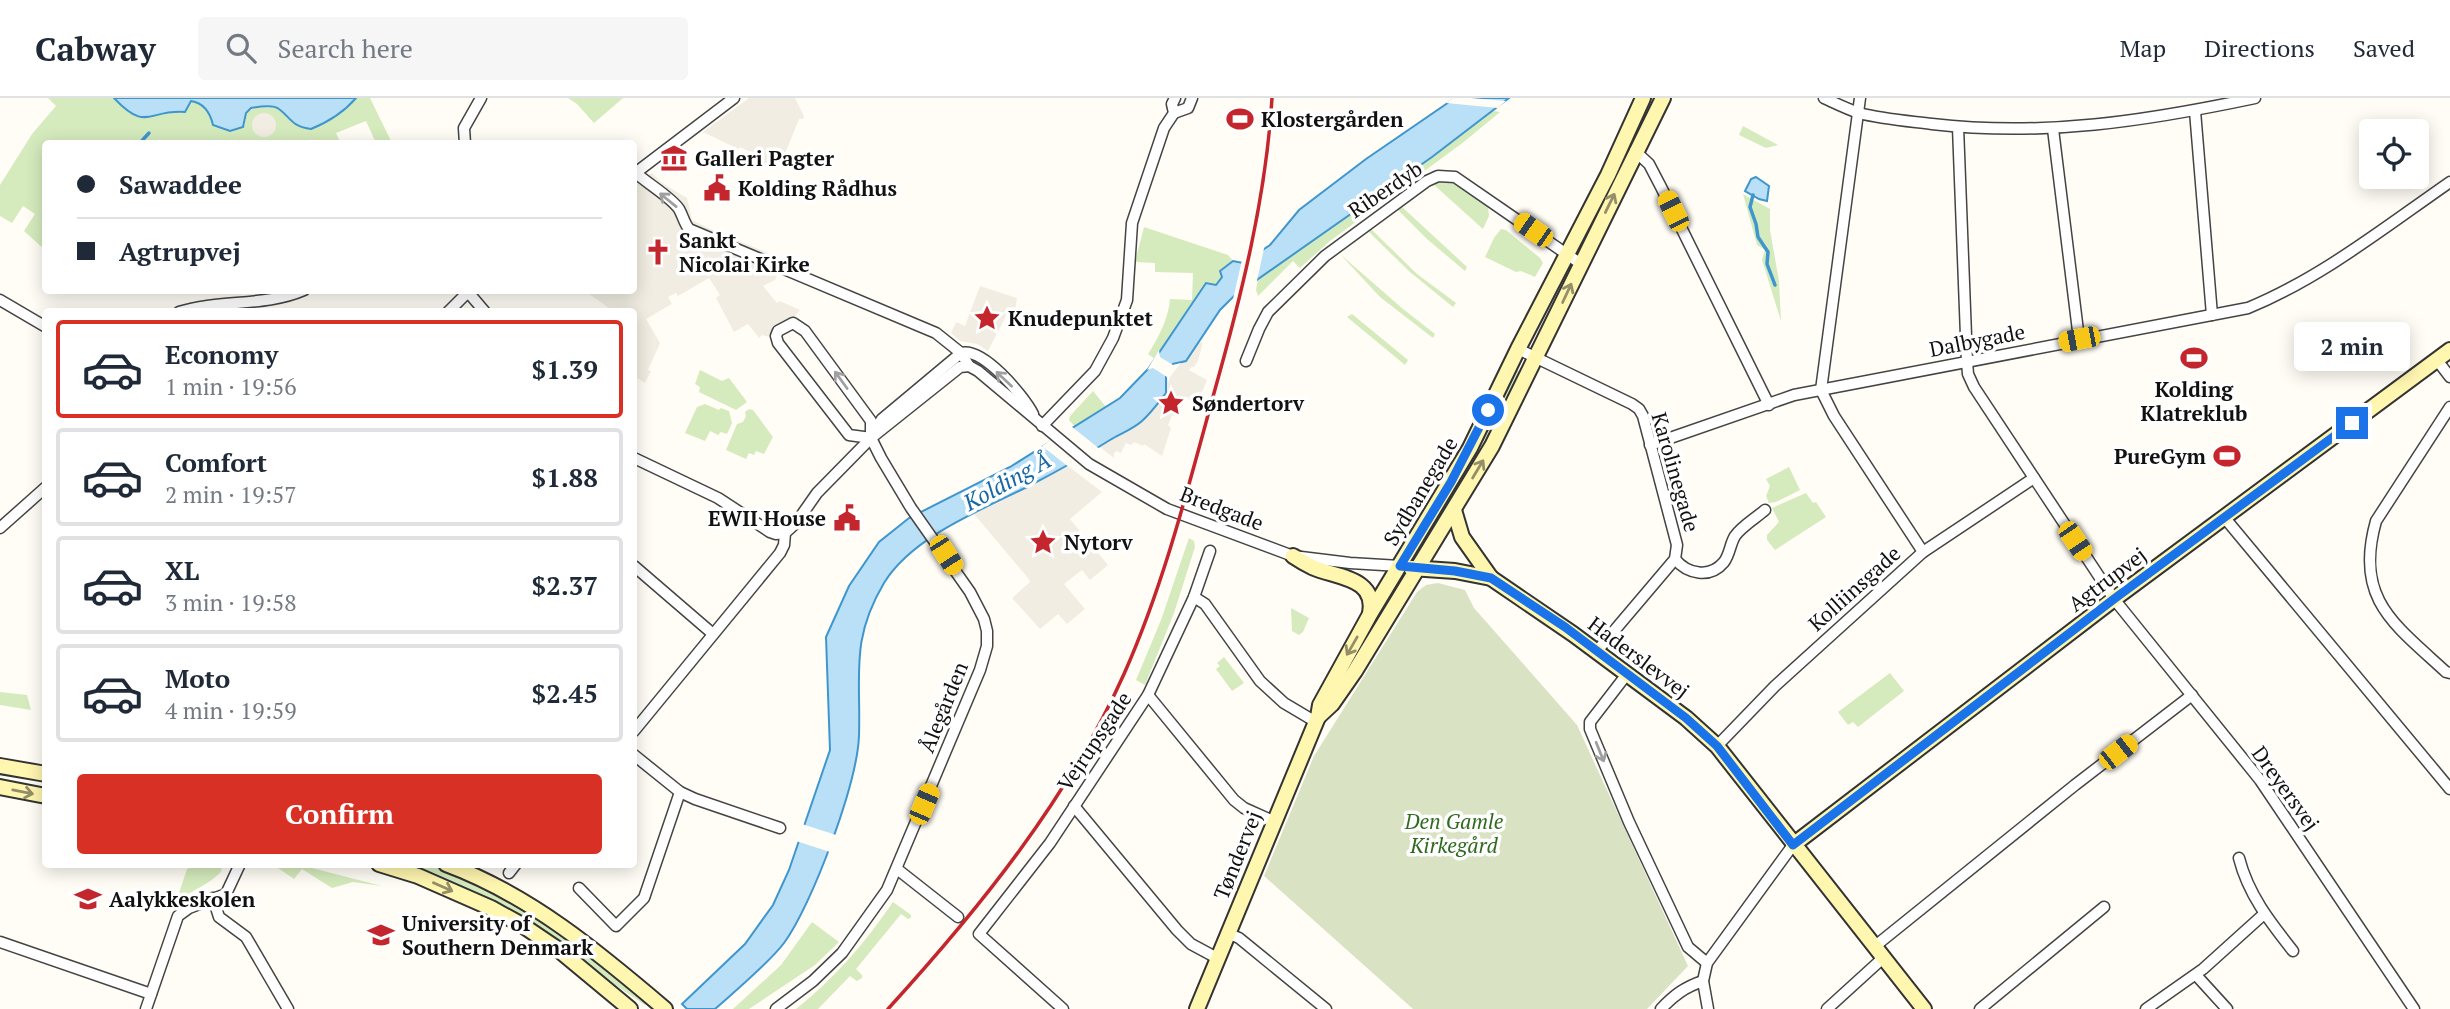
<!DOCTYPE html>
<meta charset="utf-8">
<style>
:root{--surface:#fff;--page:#f6f6f7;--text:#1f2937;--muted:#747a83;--line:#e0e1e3;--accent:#d93025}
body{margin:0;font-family:"PT Serif",serif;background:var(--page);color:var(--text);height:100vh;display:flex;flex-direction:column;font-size:26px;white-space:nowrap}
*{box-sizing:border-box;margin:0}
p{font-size:23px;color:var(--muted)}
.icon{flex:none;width:38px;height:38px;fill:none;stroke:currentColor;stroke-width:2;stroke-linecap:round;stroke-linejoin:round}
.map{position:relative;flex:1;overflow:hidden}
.details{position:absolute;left:42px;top:210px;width:595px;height:560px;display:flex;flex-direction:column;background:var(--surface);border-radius:7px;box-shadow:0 4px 18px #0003}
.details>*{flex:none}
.guide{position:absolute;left:42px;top:42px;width:595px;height:154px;border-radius:7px;box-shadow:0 4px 18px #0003;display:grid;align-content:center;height:154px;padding:0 35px;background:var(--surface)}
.buttons{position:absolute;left:2359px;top:21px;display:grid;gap:14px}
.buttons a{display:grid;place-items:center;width:70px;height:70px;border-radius:7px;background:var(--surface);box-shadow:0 4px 18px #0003;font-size:35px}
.end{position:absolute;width:32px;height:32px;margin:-16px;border:9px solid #1a73e8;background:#fff;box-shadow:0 0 0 4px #fff}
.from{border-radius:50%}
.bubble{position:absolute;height:49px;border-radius:7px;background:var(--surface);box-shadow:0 4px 18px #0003;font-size:23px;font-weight:800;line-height:49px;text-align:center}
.car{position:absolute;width:21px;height:42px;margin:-21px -10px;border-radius:9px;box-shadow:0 0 5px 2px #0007;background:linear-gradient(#f5c518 24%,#345 0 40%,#f5c518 0 76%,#345 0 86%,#f5c518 0)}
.guide b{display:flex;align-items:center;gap:24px;height:66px;font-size:26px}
.guide b+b{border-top:2px solid var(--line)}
.guide i{width:18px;height:18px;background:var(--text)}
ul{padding:12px 0 0;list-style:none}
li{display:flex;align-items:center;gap:21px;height:98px;margin:0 14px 10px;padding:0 21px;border:4px solid var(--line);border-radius:7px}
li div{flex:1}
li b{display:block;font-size:26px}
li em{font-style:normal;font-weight:800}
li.selected{border-color:var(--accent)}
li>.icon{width:63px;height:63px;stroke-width:1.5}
.button{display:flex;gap:14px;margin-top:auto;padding:14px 35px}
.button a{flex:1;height:80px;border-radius:7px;background:var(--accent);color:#fff;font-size:28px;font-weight:800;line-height:80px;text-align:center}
header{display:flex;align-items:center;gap:42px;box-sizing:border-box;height:98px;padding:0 35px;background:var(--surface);border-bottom:2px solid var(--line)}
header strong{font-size:33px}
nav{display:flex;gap:38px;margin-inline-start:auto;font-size:24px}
.search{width:490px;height:63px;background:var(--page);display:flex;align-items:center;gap:18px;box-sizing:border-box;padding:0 24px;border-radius:7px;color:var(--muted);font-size:26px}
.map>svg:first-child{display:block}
</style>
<header>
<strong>Cabway</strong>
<div class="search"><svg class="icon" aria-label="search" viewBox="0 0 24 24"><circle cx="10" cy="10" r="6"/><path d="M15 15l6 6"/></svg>Search here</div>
<nav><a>Map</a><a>Directions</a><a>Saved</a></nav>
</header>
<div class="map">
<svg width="2450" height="911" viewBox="0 0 2450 911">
<rect width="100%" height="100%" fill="#fffdf5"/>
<!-- green -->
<g fill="#d5ebbd">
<path d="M48,0H114C145,33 150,11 186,14L191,2C205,6 210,14 213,27L230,33L245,26L246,15L255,9L278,10L294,26L311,31C328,23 344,15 356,0H370L392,45H376L366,23L336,35L341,45L46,46L45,152L24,133L35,116L23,108L12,125L0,118V87L32,36L56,8Z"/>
<polygon points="568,0 623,0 594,25 577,6"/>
<polygon points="1650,0 1653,0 1650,11 1586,144 1579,148"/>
<polygon points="1493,13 1500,14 1465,43 1330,143 1302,168 1300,170 1293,163 1258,198 1256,192 1258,181 1432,59"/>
<polygon points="1743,28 1778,47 1766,50 1739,37"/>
<polygon points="1442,82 1451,83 1488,108 1489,118 1483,131 1433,86"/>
<polygon points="1743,96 1770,111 1770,132 1779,183 1781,223 1762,162 1765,152 1757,147"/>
<polygon points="1401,108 1467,169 1465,173 1427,141 1397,111"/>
<path d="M1144,129L1228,157L1233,163L1220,173L1222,179L1219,185L1213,187L1206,185L1155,261L1148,256C1158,241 1169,219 1170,201L1192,202L1193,175L1155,174V165L1135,164Z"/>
<polygon points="1371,131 1417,176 1456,205 1453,209 1410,174 1369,134"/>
<polygon points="1501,131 1506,132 1540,160 1543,165 1535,179 1521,173 1516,174 1485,159 1494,140"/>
<polygon points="1340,156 1403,211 1435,236 1433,240 1380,199"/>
<polygon points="1352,216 1408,262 1405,267 1347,219"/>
<polygon points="700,272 722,283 729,280 747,304 736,312 699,294 700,289 695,286"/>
<polygon points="1517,272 1522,275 1483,354 1477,351"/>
<polygon points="1093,293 1106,309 1075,329 1069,322 1070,318"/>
<polygon points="705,306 719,312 721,310 729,313 732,325 727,336 721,334 718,337 710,333 705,343 685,335 697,309"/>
<polygon points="749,311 753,312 773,339 764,356 756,353 754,357 749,355 746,361 726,352 737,326 743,324 746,318 745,314"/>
<polygon points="1789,369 1800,392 1776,404 1769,405 1766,398 1770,388 1766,381"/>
<polygon points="1806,395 1813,405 1816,404 1826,419 1775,452 1767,442 1767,437 1779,424 1772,410"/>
<polygon points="1189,440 1194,443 1195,449 1174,515 1145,587 1136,582 1161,522"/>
<polygon points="1291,510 1309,520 1303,534 1299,537 1292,533"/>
<polygon points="1224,559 1244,585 1232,593 1216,571 1220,568 1217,565"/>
<polygon points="1890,575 1904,593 1858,629 1853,624 1848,627 1838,614"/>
<polygon points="0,594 27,597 31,612 0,607"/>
<polygon points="281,766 300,767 382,788 353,784 332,790 302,771 294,781 278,770"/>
<path d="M430,766C512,796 579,850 647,905L645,907L486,800L451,784L400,767Z"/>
<path d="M198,767H222L221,774C208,787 191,793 176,804L187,771Z"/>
<path d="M893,804L911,817V820L908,821L901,816L856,871L862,877V880L857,883L850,878L818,911H796C835,880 865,845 893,804Z"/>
<polygon points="812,824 839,844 815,867 749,911 733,911 781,867"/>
</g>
<!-- cemetery -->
<polygon fill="#d9e3c4" points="1438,485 1465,492 1474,510 1577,627 1688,868 1647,911 1413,911 1264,778 1314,658 1417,494 1426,487"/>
<!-- plaza -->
<g fill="#f1ede2">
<polygon points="749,0 795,0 804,18 803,21 799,21 780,68 768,67 759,62 760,59 740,49 738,51 703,34"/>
<circle cx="264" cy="27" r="12"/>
<polygon points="652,75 662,85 687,100 692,122 721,136 783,161 775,182 763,188 777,205 780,203 800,212 794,220 777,229 770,239 762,237 759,240 748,226 734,234 716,200 720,197 709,180 678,198 676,195 668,199 672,206 646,221 660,245 648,272 651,273 645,285 634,278 634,237 637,233 634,230 634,214 613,213 585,193 634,192 634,85"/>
<polygon points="980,188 1017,200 1015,213 1008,214 988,253 977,246 960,243 951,235 956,224 965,228"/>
<polygon points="1203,244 1198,263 1194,269 1191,269 1189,272 1207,282 1199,301 1195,298 1190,302 1186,300 1181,310 1179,309 1174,318 1172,317 1168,327 1171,330 1162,358 1144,346 1143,348 1134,344 1131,347 1126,345 1121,355 1117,353 1114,355 1114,360 1100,349 1142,323 1174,266 1186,263 1199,245"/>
<polygon points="1068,368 1102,394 1070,421 1108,467 1090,482 1082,472 1064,486 1085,511 1067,526 1058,516 1040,531 1012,500 1030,484 1028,480 974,416"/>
</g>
<!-- water -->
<g fill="#b9e0f7" stroke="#3f96cf" stroke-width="2">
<path d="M114,0H356C344,14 328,24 311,31C292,29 291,20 279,11C273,6 257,9 251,10L246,15L243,29L230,33L213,27C210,14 204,5 191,3L185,14C148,11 147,35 114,0Z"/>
<path d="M1455,0H1509L1432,59L1234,198L1220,212L1186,263L1173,266L1166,278V295C1159,304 1151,315 1142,323C1133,331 1120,336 1110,342C1083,359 1056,374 1027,389C981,412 912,439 884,485C850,542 861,577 859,638C857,686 812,807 784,845C769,865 734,894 715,911H687L682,906L745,846L773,807L789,772L830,652L826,539L849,488L879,444L909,420L1010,369L1120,300L1148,271L1206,185L1216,187L1222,179L1220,173L1233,163L1243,165L1270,147L1299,112L1366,61Z"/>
<polygon points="1756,79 1769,88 1767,103 1759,101 1745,93 1751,81"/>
</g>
<!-- pier -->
<g fill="#fffdf5">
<polygon points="1453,0 1471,0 1506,3 1498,10 1446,5"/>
<polygon points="1265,146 1256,187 1233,201 1242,162"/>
<polygon points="1159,252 1160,259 1173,267 1181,265 1170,279 1168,285 1167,279 1153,270 1147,272"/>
<polygon points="1071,328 1101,352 1070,370 1042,348"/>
<polygon points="802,726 836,737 830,754 796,743"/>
</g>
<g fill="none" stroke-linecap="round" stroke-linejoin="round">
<!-- stream -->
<g stroke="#3f96cf" stroke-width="3.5">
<polyline points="139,46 149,35"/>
<polyline points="1753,97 1750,109 1756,126 1758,139 1768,154 1767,166 1775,187"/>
</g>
<!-- street casing -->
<g stroke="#444" stroke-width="13">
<g id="street">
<path d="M1824,0C1835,5 1847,11 1859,15C1882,21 1908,23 1932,26C2044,39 2146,23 2255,0"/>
<polyline points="1860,0 1821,292 1834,318 1923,454"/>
<polyline points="2195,13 2212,217"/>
<polyline points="1174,15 1188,10 1192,0"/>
<polyline points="1958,29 1967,264 1968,276 1974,289 2114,501 2260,682 2414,911"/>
<polyline points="2053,31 2079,241"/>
<polyline points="465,46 464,30 481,0"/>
<polyline points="1635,53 1649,66 1661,89 1769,307"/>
<path d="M636,75C648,86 671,99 679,111C683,118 684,125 689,131L936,235L961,255L969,268L978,273L1089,366L1167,411L1293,458L1350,465L1400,468"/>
<polyline points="634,76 734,0"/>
<polyline points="468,194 485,214"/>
<polyline points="0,202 46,229"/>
<path d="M179,214C220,201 265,209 304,192"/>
<polyline points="448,214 470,192"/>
<polyline points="1518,251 1632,306 1639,311 1643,318 1677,447 1675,461 1597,553"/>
<path d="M961,255C983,249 1023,297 1033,316"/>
<polyline points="2437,262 2450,279"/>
<polyline points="1246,263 1259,231 1268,214 1325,158 1427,83 1438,78 1455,79 1581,166"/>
<path d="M2450,309L2376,423C2354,501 2394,526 2446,574L2450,575"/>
<polyline points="1042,328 1095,273 1113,240 1127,202 1132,125 1164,30 1174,15 1172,6 1175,0"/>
<polyline points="872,337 882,321 961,255"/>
<path d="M1650,347L1794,297L2248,210C2321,180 2385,129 2450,84"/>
<polyline points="634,360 718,400 770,434 776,436 785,435"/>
<polyline points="2224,419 2450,691"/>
<polyline points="0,430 46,389"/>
<path d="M1675,461C1687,476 1710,481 1724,464C1730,456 1730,446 1735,438C1742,428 1756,420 1765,412"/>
<polyline points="634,468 713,536"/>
<polyline points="1194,499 1205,506 1260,583 1284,605 1316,624"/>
<polyline points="1627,576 1590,624 1590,631 1629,724 1688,849 1707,865"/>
<polyline points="1148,597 1234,702 1244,710 1273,723"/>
<polyline points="634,633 780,455 784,447 785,435 796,425 817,395 871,340 960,269 969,268"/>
<polyline points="1717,648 1775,588 1923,454 2034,380"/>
<polyline points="634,657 680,694 695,701 780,730"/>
<polyline points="1074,708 1177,832 1191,846 1217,860"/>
<path d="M2239,760C2248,796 2270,824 2293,853"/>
<polyline points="897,771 958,819"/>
<polyline points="509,775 516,766"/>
<polyline points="579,790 616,828 644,800 680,694"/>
<polyline points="213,800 219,819 246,839 288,911"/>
<polyline points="1227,835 1239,840 1326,911"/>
<polyline points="0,844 151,896"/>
<polyline points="1874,849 2075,687 2192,597"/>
<polyline points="2196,877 2227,911"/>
<polyline points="146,911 178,818 189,810 226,796 240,766"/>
<polyline points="776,911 813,883 842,855 887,792 980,572 987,548 987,533 984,521 970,494 911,410 881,360 871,340 871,323 805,233 793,225 778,233 776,238 778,245 849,337 871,340"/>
<polyline points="1063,911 979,836 1050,745 1148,597 1194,499 1210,453"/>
<path d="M1661,911C1674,897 1685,889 1703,883"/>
<polyline points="1708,911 1703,883 1707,865 1793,747"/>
<polyline points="1827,911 1883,860"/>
<polyline points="1980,911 2104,809"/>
<polyline points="2146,911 2203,871 2264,816"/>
</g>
</g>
<!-- secondary casing -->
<g stroke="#333" stroke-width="18">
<g id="secondary">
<polyline points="1454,412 1462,439 1491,480"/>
<path d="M1293,458C1299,462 1306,466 1312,469C1337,480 1377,479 1370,516"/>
<polyline points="1411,470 1455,473 1491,480 1573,536 1686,620 1717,648 1924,911"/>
<polyline points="1318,619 1332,606 1355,573 1492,348 1663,0"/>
<polyline points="0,668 46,676"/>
<polyline points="0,689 46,698"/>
<polyline points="1793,747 2114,501 2450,252"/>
<polyline points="379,766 418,778 491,810 522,827 559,852 630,911"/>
<path d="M446,766C530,797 598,854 665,911"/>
<polyline points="1197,911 1318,619 1320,607 1369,518 1470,350 1518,251 1608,77 1643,0"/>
</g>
</g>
<!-- street -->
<use href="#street" stroke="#fff" stroke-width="10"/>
<!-- secondary -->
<use href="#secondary" stroke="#fff6b0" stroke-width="14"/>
<!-- rail -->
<path stroke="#c4262e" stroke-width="3.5" d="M888,911C980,810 1068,701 1124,576C1164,486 1188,390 1214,295C1241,199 1266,100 1272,0"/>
</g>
<!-- one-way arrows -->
<defs><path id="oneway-shaft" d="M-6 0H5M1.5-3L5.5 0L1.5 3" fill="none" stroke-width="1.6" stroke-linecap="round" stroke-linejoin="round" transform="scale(1.75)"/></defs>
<g stroke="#a0a0a0">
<use href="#oneway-shaft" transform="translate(668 102) rotate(-141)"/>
<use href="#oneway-shaft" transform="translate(1004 281) rotate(-137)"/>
<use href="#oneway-shaft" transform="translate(841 282) rotate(-126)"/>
<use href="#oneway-shaft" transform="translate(1600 654) rotate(68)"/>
</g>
<g stroke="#948f68">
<use href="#oneway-shaft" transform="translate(1610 105) rotate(-64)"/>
<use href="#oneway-shaft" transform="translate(1567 195) rotate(-65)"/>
<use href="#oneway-shaft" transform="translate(1478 371) rotate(-59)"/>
<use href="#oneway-shaft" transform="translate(1352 548) rotate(120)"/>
<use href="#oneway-shaft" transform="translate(23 694) rotate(11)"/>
<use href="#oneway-shaft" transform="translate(443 789) rotate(24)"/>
</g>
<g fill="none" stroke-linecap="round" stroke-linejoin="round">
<!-- route -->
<polyline stroke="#1a73e8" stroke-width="9" points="1488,312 1451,384 1400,468 1455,473 1491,480 1565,529 1686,620 1717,648 1793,747 2114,501 2352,325"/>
</g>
<!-- icons -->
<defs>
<g id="stadium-bare" transform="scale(2.1)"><path d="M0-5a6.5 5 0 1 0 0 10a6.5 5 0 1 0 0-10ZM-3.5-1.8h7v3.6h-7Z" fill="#c4262e" stroke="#fff" stroke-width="2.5" paint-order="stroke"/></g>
<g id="museum-bare" transform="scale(2.1)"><path d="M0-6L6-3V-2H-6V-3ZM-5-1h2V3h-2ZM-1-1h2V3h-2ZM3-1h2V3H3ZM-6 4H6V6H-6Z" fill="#c4262e" stroke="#fff" stroke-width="2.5" paint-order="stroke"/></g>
<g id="civic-bare" transform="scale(2.1)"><path d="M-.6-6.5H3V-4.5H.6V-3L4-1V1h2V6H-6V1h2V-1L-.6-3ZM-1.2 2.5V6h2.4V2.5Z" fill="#c4262e" stroke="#fff" stroke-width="2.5" paint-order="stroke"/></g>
<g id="church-bare" transform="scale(2.1)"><path d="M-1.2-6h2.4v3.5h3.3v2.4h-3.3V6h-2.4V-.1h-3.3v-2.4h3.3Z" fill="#c4262e" stroke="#fff" stroke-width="2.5" paint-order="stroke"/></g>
<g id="sight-bare" transform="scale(2.1)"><path d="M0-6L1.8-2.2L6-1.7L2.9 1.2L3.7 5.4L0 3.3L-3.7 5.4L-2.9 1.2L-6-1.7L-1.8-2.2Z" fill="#c4262e" stroke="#fff" stroke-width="2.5" paint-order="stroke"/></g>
<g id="school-bare" transform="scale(2.1)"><path d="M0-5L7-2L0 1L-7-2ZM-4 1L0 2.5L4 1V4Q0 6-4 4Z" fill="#c4262e" stroke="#fff" stroke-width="2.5" paint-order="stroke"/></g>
<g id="university-bare" transform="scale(2.1)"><path d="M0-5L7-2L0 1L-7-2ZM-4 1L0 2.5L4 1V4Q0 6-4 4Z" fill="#c4262e" stroke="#fff" stroke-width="2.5" paint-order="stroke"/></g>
</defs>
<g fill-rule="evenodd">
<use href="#stadium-bare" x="1240" y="21"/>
<use href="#museum-bare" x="674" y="60"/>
<use href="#civic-bare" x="717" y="90"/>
<use href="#church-bare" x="658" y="154"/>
<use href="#sight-bare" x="987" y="220"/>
<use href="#stadium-bare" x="2194" y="260"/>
<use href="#sight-bare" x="1171" y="305"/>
<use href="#stadium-bare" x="2227" y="358"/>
<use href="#civic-bare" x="847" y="420"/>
<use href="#sight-bare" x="1043" y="444"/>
<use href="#school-bare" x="88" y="801"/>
<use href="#university-bare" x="381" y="837"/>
</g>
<g text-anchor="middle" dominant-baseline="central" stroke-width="7" stroke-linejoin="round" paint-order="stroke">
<!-- poi labels -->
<g font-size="21" font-weight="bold" fill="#111" stroke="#fff" text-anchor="start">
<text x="1261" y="21">Klostergården</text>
<text x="695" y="60">Galleri Pagter</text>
<text x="738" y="90">Kolding Rådhus</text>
<text x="679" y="142">Sankt<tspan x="679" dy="24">Nicolai Kirke</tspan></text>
<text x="1008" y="220">Knudepunktet</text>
<text x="2194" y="291" text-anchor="middle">Kolding<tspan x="2194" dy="24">Klatreklub</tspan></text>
<text x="1192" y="305">Søndertorv</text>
<text x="2206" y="358" text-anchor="end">PureGym</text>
<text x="826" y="420" text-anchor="end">EWII House</text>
<text x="1064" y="444">Nytorv</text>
<text x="109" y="801">Aalykkeskolen</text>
<text x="402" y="825">University of<tspan x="402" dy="24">Southern Denmark</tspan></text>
</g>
<!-- street labels -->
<g font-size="21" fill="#111" stroke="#fff">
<text transform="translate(1385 91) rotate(-34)">Riberdyb</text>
<text transform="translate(1977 242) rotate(-11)">Dalbygade</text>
<text transform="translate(1676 374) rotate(74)">Karolinegade</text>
<text transform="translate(1420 393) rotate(-59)">Sydbanegade</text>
<text transform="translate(1222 410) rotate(21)">Bredgade</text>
<text transform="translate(2107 481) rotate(-37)">Agtrupvej</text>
<text transform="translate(1854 490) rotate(-42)">Kolliinsgade</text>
<text transform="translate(1639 559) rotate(37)">Haderslevvej</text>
<text transform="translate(943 609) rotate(-68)">Ålegården</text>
<text transform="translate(1094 643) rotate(-56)">Vejrupsgade</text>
<text transform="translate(2286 690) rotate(54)">Dreyersvej</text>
<text transform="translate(1237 757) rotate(-68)">Tøndervej</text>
</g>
<!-- park labels -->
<g font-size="21" font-style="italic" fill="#2f6b1f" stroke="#fff">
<text x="1454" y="723">Den Gamle<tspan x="1454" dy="24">Kirkegård</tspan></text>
</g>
<!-- water labels -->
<g font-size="23" font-style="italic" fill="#1768a6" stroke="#fff">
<text transform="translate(1007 383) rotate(-29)">Kolding Å</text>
</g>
</g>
</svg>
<div class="buttons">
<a><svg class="icon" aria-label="locate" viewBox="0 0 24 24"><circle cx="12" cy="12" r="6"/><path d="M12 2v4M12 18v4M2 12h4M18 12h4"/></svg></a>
</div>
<i class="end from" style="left:1488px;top:312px"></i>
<i class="end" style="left:2352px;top:325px"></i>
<div class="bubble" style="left:2294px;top:224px;width:116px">2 min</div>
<i class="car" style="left:1673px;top:113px;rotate:334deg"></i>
<i class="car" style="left:1533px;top:132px;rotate:305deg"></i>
<i class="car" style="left:2079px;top:241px;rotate:259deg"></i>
<i class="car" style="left:2075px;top:443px;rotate:146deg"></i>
<i class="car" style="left:946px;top:457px;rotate:147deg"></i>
<i class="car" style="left:2118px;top:654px;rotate:52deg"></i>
<i class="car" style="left:924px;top:706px;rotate:23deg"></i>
<div class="guide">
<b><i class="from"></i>Sawaddee</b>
<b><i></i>Agtrupvej</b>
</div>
<section class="details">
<ul>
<li class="selected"><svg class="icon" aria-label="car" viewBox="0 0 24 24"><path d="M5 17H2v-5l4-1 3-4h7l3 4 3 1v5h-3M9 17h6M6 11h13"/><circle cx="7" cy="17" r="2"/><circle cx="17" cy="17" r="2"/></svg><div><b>Economy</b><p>1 min · 19:56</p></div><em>$1.39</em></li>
<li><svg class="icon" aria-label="car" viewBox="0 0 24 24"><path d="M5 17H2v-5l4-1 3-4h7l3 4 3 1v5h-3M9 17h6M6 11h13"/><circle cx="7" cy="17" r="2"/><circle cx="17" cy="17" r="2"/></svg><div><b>Comfort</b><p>2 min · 19:57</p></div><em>$1.88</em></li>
<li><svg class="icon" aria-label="car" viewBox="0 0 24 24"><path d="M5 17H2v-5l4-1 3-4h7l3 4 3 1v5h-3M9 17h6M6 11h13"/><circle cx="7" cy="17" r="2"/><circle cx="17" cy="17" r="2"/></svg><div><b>XL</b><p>3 min · 19:58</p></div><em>$2.37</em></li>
<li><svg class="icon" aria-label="car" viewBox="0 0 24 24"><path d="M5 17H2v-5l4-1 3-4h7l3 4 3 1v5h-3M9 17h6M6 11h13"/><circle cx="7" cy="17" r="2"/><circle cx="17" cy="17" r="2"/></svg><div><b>Moto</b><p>4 min · 19:59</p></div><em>$2.45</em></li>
</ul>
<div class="button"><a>Confirm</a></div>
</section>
</div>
